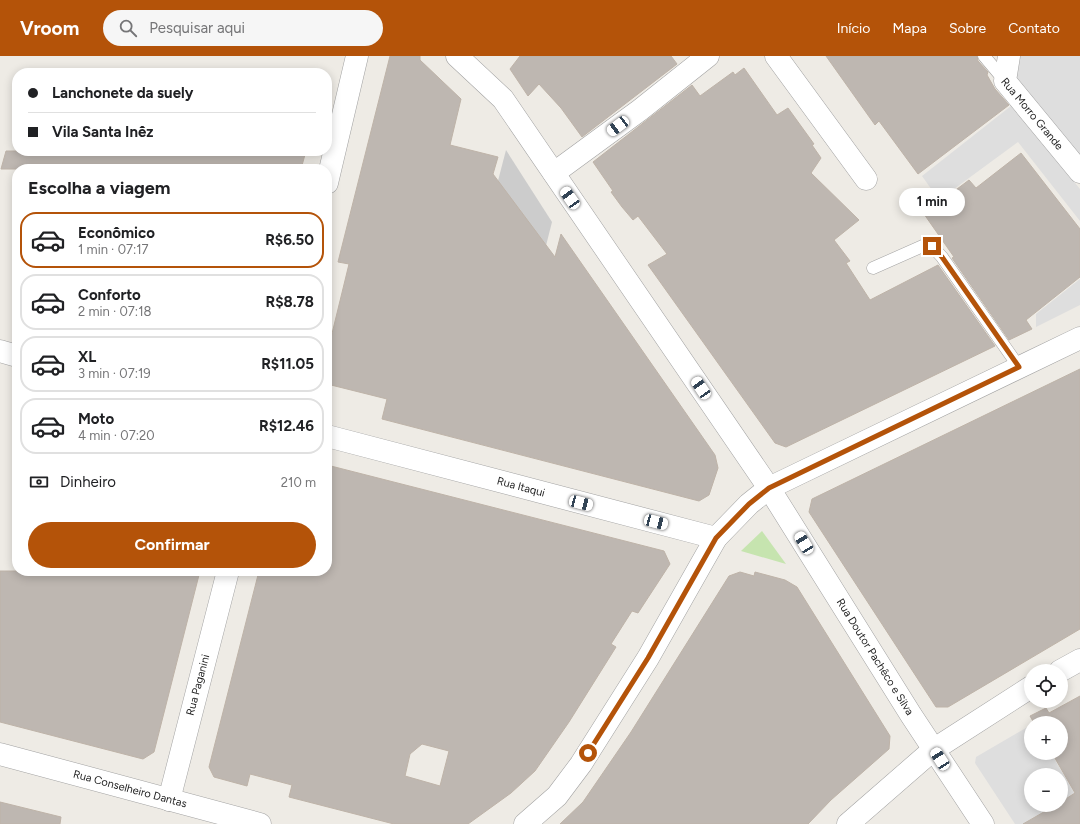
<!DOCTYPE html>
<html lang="pt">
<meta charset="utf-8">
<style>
:root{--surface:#fff;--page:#f6f6f6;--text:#202124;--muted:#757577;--line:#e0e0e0;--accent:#b45309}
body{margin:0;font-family:Figtree,sans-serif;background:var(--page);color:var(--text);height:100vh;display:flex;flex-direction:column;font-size:15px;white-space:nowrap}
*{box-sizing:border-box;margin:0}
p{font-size:13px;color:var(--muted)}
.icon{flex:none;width:22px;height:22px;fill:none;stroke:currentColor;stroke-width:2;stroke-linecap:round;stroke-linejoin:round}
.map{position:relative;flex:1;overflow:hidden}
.side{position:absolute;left:12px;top:108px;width:320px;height:412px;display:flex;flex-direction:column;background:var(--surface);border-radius:16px;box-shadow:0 2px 10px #0003}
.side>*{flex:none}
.banner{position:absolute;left:12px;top:12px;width:320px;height:88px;border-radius:16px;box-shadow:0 2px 10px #0003;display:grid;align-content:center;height:88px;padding:0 16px;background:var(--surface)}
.controls{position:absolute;left:1024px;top:608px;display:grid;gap:8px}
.controls a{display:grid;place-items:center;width:44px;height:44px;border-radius:50%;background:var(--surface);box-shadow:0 2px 10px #0003;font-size:20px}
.end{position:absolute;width:18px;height:18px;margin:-9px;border:5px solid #b45309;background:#fff;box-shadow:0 0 0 2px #fff}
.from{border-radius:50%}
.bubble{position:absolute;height:28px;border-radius:14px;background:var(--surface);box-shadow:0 2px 10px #0003;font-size:13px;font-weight:700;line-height:28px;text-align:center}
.car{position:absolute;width:12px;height:24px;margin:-12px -6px;border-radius:5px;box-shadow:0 0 3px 1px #0007;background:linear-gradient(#fff 24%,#345 0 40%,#fff 0 76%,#345 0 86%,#fff 0)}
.banner b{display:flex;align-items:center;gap:14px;height:38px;font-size:15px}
.banner b+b{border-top:1px solid var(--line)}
.banner i{width:10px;height:10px;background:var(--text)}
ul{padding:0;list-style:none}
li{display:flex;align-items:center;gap:12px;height:56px;margin:0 8px 6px;padding:0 8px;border:2px solid var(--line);border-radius:16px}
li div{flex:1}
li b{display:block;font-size:15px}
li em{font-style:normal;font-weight:700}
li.selected{border-color:var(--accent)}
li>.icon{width:36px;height:36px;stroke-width:1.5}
h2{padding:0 16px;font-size:18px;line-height:48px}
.pay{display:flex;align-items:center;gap:10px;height:44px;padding:0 16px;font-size:15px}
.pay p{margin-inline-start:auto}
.button{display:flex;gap:8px;margin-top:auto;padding:8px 16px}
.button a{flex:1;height:46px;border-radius:24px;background:var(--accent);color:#fff;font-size:16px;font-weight:700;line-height:46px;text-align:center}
header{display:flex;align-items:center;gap:24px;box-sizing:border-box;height:56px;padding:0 20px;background:var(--accent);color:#fff}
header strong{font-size:19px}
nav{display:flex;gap:22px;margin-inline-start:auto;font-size:14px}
.search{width:280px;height:36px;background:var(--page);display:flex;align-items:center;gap:10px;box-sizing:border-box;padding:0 14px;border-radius:22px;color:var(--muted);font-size:15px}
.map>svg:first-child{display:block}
</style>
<header>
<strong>Vroom</strong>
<div class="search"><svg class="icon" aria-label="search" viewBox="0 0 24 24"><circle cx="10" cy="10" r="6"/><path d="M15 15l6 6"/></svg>Pesquisar aqui</div>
<nav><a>Início</a><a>Mapa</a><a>Sobre</a><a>Contato</a></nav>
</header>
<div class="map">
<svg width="1080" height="768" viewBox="0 0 1080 768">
<rect width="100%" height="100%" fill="#eeebe5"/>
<!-- religious -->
<polygon fill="#ccc" points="506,94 552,166 520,292 459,275"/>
<!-- grass -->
<polygon fill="#c6e4af" points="762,475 786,508 741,495"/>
<!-- parking -->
<g fill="#dedede">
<polygon points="1017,0 1080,0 1080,104 1012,25"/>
<polygon points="1011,50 1080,133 1080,165 1018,86 939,144 922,120"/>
<polygon points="1080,223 1080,249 1036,271 1036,258"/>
<polygon points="1031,669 1031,697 1051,697 1075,738 1061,746 1061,719 1031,719 1031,749 1056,749 1024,768 1015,768 975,707 976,701"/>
</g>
<!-- building -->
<g fill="#beb7b1" stroke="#beb3a8" fill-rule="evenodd">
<polygon points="390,0 420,0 420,4 461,43 450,89 498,101 493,118 555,201 561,178 715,399 718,412 709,439 699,445 382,363 387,343 327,328 327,298 349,208 338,206"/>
<polygon points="520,0 671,0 677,8 582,81 561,52 539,28 528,40 510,13"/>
<polygon points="826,0 977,0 978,5 988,16 987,19 995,33 1009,49 918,118 879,65 875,69"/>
<polygon points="744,12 777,59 788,52 814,88 812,89 821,102 811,117 859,164 834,184 850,205 846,207 870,244 938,209 995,290 786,391 775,387 648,209 667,198 638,160 633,164 622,151 611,136 613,135 593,106 692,29 700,40 733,16 735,19"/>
<polygon points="6,95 306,95 301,113 1,113"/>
<polygon points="1021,97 1080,173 1080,221 1026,264 1032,273 1009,284 952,202 954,201 924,158 969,124 976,132"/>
<polygon points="1080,313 1080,573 948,651 936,651 809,456 812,443"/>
<path d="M327,409L664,495L670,508L638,557L632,555L611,588L616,591L569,666L535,715L511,737L468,768H394L289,741L292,729L250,718L247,730L214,721L209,711L259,515H327ZM422,688L449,695L440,730L405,720L410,698Z"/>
<polygon points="0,515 200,515 154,696 143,703 0,666"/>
<polygon points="740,516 754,520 755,516 785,524 797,531 890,680 889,693 831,744 808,768 560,768 583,746 631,676 729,520"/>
<polygon points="1080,640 1080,768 1023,768 1056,749 1061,749 1061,746 1075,737 1052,697 1061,697 1061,667 1034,667 1030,660 1046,652 1049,657"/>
<polygon points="0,746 61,761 60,768 0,768"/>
</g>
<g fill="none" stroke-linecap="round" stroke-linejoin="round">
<!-- service casing -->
<g stroke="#a2a2a2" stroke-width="13">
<g id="service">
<polyline points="984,0 1005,25"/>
<polyline points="873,212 925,189 932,190 942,201 1019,311"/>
</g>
</g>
<!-- minor casing -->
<g stroke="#a2a2a2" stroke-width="23">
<g id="minor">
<polyline points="776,0 866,123"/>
<polyline points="1009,0 1005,25 1080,116"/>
<polyline points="554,117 640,54 708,0"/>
<polyline points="327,127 357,0"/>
<polyline points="169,744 228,515"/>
</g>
</g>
<!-- tertiary casing -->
<g stroke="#a2a2a2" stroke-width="23">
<g id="tertiary">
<polyline points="457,0 503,43 769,432 911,659 983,768"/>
<polyline points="0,295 17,300"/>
<polyline points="327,380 716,482"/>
<polyline points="1060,615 1080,604"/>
<polyline points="0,698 260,768"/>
<polyline points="525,768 557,740 581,708 648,602 716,482 749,448 769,432 1080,282"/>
<polyline points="848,768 933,694 1031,631"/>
</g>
</g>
<!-- service -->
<use href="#service" stroke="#fff" stroke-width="12"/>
<!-- minor -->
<use href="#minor" stroke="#fff" stroke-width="22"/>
<!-- tertiary -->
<use href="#tertiary" stroke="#fff" stroke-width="22"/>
</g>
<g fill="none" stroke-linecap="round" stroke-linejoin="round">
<!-- route -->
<polyline stroke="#b45309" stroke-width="5" points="588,697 648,602 716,482 749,448 769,432 1019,311 942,201 932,190"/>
</g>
<g text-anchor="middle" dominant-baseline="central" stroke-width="3.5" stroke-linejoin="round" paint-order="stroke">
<!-- street labels -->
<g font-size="11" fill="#1e1e1e" stroke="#fff">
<text transform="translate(1032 58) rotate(50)">Rua Morro Grande</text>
<text transform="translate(521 431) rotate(15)">Rua Itaqui</text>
<text transform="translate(875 601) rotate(58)">Rua Doutor Pachêco e Silva</text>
<text transform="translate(198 629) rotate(-75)">Rua Paganini</text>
<text transform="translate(130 733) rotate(15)">Rua Conselheiro Dantas</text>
</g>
</g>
</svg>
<div class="controls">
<a><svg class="icon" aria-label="locate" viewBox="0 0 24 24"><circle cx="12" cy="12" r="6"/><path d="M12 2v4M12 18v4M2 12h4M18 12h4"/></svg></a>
<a>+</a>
<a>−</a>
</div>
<i class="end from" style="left:588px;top:697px"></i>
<i class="end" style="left:932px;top:190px"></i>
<div class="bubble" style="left:899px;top:132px;width:66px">1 min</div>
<i class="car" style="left:618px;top:70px;rotate:233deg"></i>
<i class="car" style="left:570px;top:142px;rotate:325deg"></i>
<i class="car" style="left:701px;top:332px;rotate:326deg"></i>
<i class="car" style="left:581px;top:447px;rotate:105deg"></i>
<i class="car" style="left:656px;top:466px;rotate:105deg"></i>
<i class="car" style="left:804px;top:487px;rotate:329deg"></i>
<i class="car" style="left:940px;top:703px;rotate:327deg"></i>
<div class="banner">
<b><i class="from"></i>Lanchonete da suely</b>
<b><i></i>Vila Santa Inêz</b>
</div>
<section class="side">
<h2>Escolha a viagem</h2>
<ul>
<li class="selected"><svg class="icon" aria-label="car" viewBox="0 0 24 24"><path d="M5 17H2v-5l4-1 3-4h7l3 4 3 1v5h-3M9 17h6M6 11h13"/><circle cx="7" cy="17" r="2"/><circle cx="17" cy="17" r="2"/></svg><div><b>Econômico</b><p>1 min · 07:17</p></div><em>R$6.50</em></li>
<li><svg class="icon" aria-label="car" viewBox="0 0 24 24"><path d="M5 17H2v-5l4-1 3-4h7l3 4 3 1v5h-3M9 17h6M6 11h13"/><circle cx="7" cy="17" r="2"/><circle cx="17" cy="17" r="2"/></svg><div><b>Conforto</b><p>2 min · 07:18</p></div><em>R$8.78</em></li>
<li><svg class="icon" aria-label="car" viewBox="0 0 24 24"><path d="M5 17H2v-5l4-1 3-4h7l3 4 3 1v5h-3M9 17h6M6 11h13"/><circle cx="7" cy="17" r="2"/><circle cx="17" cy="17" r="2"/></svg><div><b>XL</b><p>3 min · 07:19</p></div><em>R$11.05</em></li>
<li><svg class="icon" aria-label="car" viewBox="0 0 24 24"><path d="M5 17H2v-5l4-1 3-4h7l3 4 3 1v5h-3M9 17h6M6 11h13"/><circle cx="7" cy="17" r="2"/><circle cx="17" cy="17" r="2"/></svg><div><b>Moto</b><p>4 min · 07:20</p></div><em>R$12.46</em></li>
</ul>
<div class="pay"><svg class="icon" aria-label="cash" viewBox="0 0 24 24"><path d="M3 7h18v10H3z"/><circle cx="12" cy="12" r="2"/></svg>Dinheiro<p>210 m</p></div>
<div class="button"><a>Confirmar</a></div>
</section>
</div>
